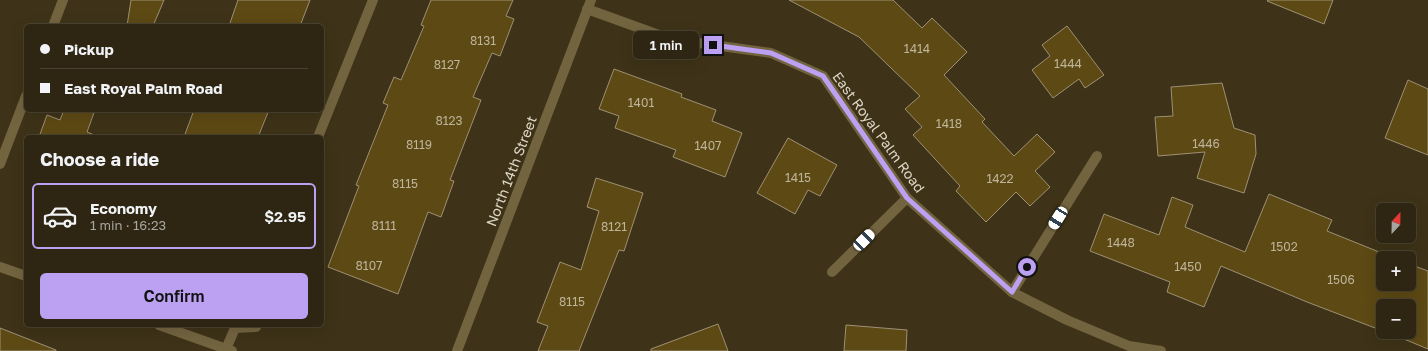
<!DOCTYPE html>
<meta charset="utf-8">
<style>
:root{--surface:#2e2612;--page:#362e1b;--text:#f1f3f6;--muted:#a7a59f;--line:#494332;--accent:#bca0f2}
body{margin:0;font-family:"Golos Text",sans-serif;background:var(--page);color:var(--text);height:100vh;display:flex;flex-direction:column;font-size:15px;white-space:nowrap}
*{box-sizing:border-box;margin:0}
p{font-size:13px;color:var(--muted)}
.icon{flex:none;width:22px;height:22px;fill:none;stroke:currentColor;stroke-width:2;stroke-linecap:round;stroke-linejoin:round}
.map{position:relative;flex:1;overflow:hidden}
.side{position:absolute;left:24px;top:135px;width:300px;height:192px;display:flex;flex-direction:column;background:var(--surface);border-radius:6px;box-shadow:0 4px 16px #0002,0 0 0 1px var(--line)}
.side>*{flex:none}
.hud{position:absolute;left:24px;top:24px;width:300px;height:88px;border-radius:6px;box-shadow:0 4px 16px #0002,0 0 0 1px var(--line);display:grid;align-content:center;height:88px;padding:0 16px;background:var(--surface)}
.needle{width:26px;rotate:22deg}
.controls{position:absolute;left:1376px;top:203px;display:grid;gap:8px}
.controls a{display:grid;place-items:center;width:40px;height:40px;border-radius:6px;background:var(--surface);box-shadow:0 4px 16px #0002,0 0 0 1px var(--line);font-size:20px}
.end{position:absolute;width:18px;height:18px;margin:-9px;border:5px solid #bca0f2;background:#111;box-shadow:0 0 0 2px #111}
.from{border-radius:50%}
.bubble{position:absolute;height:28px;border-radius:6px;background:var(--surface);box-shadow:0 4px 16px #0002,0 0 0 1px var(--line);font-size:13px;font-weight:600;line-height:28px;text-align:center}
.car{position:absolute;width:12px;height:24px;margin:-12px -6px;border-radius:5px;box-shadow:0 0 3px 1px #0007;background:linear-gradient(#fff 24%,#345 0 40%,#fff 0 76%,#345 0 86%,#fff 0)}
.hud b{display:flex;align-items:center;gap:14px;height:38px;font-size:15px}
.hud b+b{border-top:1px solid var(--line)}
.hud i{width:10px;height:10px;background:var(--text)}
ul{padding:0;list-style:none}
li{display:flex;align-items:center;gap:12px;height:66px;margin:0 8px 6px;padding:0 8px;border:2px solid transparent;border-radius:6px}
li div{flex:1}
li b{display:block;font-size:15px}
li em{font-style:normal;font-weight:600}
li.on{border-color:var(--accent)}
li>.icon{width:36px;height:36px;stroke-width:1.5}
h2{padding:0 16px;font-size:18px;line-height:48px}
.button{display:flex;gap:8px;margin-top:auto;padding:8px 16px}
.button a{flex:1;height:46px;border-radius:6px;background:var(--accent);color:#111;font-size:16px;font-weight:600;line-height:46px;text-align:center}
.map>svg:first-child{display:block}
</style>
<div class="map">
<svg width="1428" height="351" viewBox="0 0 1428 351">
<rect width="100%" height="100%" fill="#3e3318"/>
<!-- building -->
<g fill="#5d4914" stroke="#9e9174">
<polygon points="131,0 164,0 153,26 127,26"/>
<polygon points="238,0 310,0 300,26 229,26"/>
<polygon points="431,0 513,0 506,16 514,19 500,56 492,53 473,97 481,100 450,180 454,181 441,217 428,212 398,294 328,267 359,186 356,185 388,105 383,103 394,77 401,80 424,26 421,25"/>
<polygon points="789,0 893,0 922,28 932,18 967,52 944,75 985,119 982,122 1014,156 1037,134 1055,152 1035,171 1050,187 1030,206 1016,192 986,222 956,191 960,186 913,135 922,127 905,109 920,96 859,37"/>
<polygon points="1268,0 1333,0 1324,24 1267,1"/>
<polygon points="1067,26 1104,75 1085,88 1079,79 1053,98 1032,70 1050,56 1042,45"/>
<polygon points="614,69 682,94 681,97 716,110 712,121 742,133 725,177 673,157 676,150 615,128 619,116 599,109"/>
<polygon points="1408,80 1428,89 1428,155 1385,138"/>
<polygon points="1222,83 1234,128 1255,135 1256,154 1244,193 1197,178 1205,152 1158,156 1155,117 1173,116 1171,87"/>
<polygon points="64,110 95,110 87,132 99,137 39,137 47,115 60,120"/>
<polygon points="194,110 269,110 258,137 184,137"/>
<polygon points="788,138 837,165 820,196 808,190 795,214 757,193"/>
<polygon points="596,178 643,193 624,251 619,250 579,351 538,351 548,326 537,322 560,262 581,270 599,211 587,207"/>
<polygon points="1269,194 1332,220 1327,231 1394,258 1383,258 1383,284 1409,284 1409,264 1428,271 1428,349 1387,332 1409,332 1409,306 1383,306 1383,331 1307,302 1221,266 1204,307 1167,292 1170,282 1090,251 1104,214 1159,235 1172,197 1193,205 1185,227 1245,252"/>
<polygon points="718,324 728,351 651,351 651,349"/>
<polygon points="846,325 907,330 906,351 844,351"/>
<polygon points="0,328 56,350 56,351 0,351"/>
</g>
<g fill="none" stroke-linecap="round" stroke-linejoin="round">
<!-- minor -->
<g stroke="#736440" stroke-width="10">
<polyline points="587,9 670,39 771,53 823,76 907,198 1012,292 1067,320 1129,346 1161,351"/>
<polyline points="53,26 63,0"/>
<polyline points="318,137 373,0"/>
<polyline points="0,164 26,96"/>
<polyline points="0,267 26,276"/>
<polyline points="832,272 907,198"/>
<polyline points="1012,292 1097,156"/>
<polyline points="159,325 232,351"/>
<polyline points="235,328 256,327 257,325"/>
<polyline points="226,349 235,328"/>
<polyline points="457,351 591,0"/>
</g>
</g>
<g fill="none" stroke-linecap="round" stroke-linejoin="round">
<!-- route -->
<polyline stroke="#bca0f2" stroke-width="5" points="713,45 771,53 823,76 907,198 1012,292 1027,267"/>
</g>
<g text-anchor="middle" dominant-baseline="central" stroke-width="4" stroke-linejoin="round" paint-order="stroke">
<!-- number labels -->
<g font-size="12" fill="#beb49a">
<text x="483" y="40">8131</text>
<text x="917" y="48">1414</text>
<text x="1068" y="63">1444</text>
<text x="447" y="64">8127</text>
<text x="641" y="102">1401</text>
<text x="449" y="120">8123</text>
<text x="949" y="123">1418</text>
<text x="1206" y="143">1446</text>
<text x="419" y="144">8119</text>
<text x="708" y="145">1407</text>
<text x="798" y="177">1415</text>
<text x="1000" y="178">1422</text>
<text x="405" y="183">8115</text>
<text x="384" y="225">8111</text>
<text x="614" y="226">8121</text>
<text x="1121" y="242">1448</text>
<text x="1284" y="246">1502</text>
<text x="369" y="265">8107</text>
<text x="1188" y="266">1450</text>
<text x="1341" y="279">1506</text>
<text x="572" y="301">8115</text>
</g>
<!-- street labels -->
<g font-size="14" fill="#ded7c7" stroke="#3e3318">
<text transform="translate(879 132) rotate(54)">East Royal Palm Road</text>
<text transform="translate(511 171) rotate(-69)">North 14th Street</text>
</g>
</g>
</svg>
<div class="controls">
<a><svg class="needle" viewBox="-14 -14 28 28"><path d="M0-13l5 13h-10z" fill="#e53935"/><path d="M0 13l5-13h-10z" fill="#a7a59f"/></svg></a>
<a>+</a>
<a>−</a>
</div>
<i class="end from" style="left:1027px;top:267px"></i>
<i class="end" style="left:713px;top:45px"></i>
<div class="bubble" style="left:633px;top:31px;width:66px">1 min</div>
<i class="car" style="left:1058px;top:218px;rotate:212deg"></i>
<i class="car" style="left:864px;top:240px;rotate:45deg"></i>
<div class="hud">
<b><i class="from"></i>Pickup</b>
<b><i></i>East Royal Palm Road</b>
</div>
<section class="side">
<h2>Choose a ride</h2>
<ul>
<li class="on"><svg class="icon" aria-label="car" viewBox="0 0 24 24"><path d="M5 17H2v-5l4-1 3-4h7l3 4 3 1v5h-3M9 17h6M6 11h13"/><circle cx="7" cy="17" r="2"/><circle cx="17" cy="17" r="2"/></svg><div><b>Economy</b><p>1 min · 16:23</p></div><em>$2.95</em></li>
</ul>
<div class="button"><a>Confirm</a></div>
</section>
</div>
